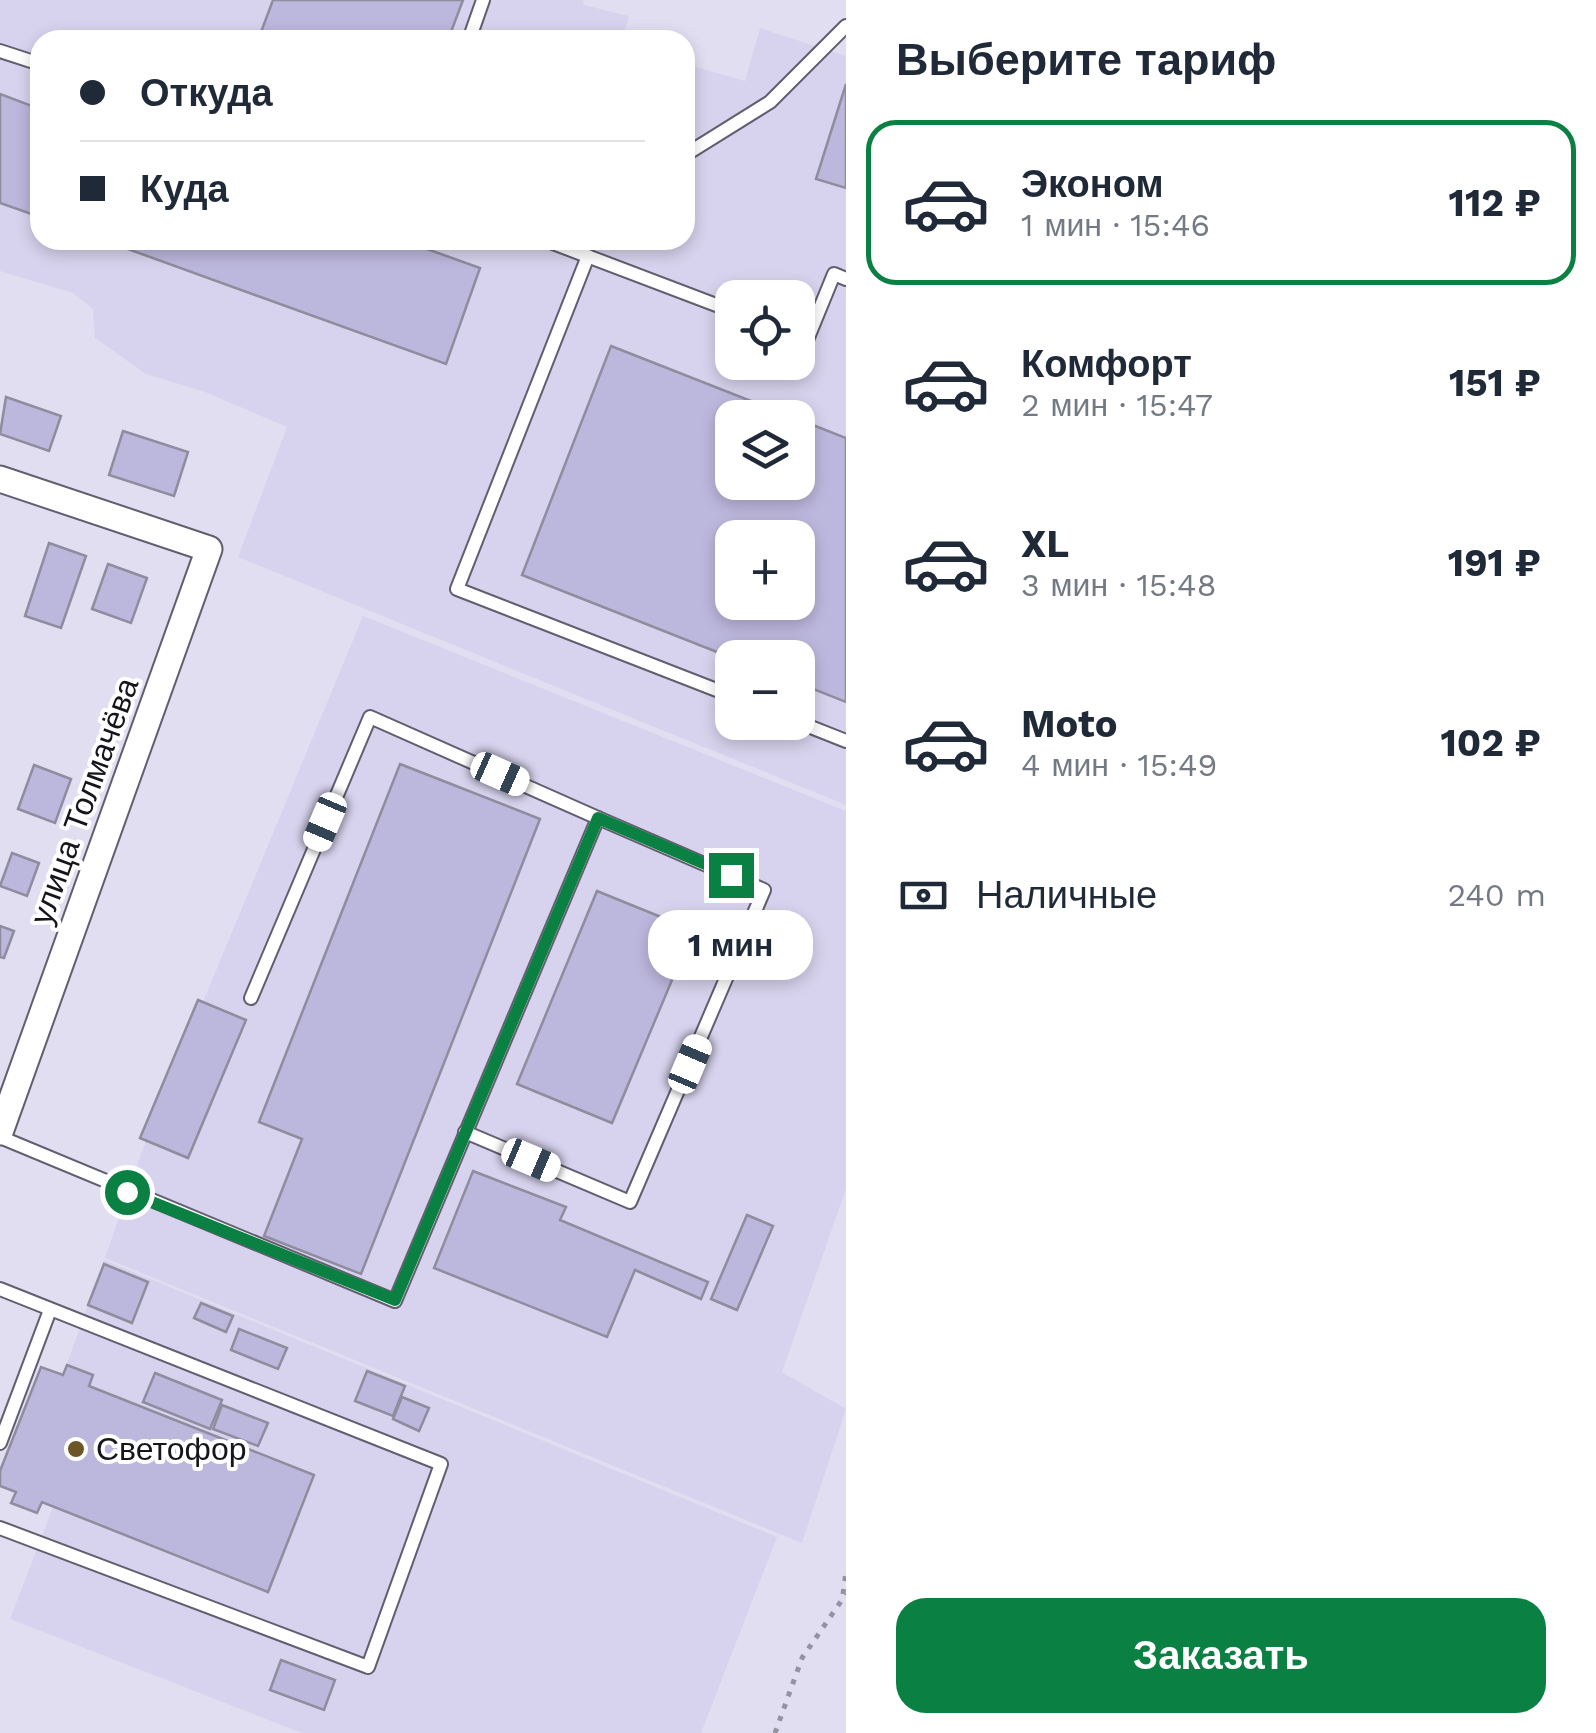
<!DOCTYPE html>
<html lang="ru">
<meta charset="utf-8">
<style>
:root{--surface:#fff;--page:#f6f6f7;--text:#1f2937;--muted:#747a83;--line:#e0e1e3;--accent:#0b8043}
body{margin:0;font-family:"Work Sans",sans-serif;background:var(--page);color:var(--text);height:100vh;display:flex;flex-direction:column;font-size:38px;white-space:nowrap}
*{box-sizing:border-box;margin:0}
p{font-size:32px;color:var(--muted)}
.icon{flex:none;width:55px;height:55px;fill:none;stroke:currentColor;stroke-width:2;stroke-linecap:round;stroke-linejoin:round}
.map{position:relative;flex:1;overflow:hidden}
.sheet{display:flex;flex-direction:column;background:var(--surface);width:750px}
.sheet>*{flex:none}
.banner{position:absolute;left:30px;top:30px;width:665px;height:220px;border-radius:30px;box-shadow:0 5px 15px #0003;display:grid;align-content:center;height:220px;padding:0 50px;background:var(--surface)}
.tools{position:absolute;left:715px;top:280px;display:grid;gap:20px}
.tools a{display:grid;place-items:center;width:100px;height:100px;border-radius:20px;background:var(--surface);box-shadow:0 5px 15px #0003;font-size:50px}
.end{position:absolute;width:45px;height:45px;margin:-22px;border:12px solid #0b8043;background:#fff;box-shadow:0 0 0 5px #fff}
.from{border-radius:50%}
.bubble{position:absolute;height:70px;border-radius:30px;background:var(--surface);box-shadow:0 5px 15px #0003;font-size:32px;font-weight:700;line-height:70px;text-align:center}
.car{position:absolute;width:30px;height:60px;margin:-30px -15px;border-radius:12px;box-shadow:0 0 8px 2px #0007;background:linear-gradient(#fff 24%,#345 0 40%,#fff 0 76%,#345 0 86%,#fff 0)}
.banner b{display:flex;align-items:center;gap:35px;height:95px;font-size:38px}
.banner b+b{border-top:2px solid var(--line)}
.banner i{width:25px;height:25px;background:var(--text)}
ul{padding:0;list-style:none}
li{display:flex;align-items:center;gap:30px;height:165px;margin:0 20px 15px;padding:0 30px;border:5px solid transparent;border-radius:30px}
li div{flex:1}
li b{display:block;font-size:38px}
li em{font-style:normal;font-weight:700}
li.on{border-color:var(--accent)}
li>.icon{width:90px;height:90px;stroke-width:1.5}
h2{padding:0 50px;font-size:45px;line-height:120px}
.pay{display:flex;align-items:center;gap:25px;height:110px;padding:0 50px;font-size:38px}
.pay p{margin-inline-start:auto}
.button{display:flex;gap:20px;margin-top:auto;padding:20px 50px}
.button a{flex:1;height:115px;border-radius:30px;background:var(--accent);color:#fff;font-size:40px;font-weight:700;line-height:115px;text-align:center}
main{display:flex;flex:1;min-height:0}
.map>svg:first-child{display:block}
</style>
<main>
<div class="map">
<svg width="846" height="1733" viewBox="0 0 846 1733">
<rect width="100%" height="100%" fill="#e1def2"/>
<!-- built -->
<g fill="#d7d3ee" fill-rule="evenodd">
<path d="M0,0H583L584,5L629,16L622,40H40V240H685V64L745,81L760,28L846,56V805L238,557L287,427L205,392L146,374L95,338L93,309L73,293L0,271ZM732,298H798V362H732ZM732,418H798V482H732ZM732,538H798V602H732ZM732,658H798V722H732Z"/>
<polygon points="363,616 846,811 846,1189 782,1372 846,1409 802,1543 105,1258 146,1140 188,1157 246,1020 203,1002"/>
<polygon points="104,1260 777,1537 701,1733 302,1733 10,1619 53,1507 42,1503 37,1513 11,1503 15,1492 0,1486 0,1471 41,1367 63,1375"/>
</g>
<!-- building -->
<g fill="#bcb7dc" stroke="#8f8c9e" stroke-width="2.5" fill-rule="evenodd">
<polygon points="273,0 463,0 448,40 258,40"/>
<polygon points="846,84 846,188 816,179"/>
<polygon points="0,94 40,109 40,217 0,203"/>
<polygon points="103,240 402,240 480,268 446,364"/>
<path d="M611,346L794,418H732V482H798V419L846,438V702L798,683V658H732L522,575ZM732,538H798V602H732Z"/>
<polygon points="6,397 61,416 49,451 0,434"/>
<polygon points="123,431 188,452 174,496 109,475"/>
<polygon points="49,543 86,556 61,628 25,616"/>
<polygon points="108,564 147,578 131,623 92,609"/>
<polygon points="400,764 540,819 361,1274 264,1236 302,1139 259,1122"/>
<polygon points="34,765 71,779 55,823 18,809"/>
<polygon points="12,853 39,863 27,896 0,886"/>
<polygon points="597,891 693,930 612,1123 517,1084"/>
<polygon points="0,926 14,931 4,958 0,957"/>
<polygon points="198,1000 246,1020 188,1158 140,1138"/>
<polygon points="473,1171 566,1207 560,1220 708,1282 701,1299 635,1270 607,1337 434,1268"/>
<polygon points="747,1215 773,1226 737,1310 711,1299"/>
<polygon points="104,1264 148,1282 132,1323 88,1305"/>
<polygon points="201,1303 233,1316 226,1332 194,1318"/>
<polygon points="239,1329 287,1348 278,1369 231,1350"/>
<polygon points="67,1365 93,1375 89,1386 314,1475 268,1592 42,1502 37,1513 11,1503 16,1492 0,1486 0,1471 41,1367 63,1375"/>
<polygon points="367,1371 405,1386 393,1416 355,1401"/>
<polygon points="155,1373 222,1400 210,1429 143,1402"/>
<polygon points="402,1397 429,1408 419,1431 393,1419"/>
<polygon points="222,1405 268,1423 258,1446 213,1429"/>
<polygon points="281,1660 335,1680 324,1710 270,1690"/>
</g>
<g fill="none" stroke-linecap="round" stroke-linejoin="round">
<!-- service casing -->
<g stroke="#615e6f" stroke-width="16">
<g id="service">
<polyline points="469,40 483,0"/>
<polyline points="0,51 40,64"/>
<polyline points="685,155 770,102 846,26"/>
<polyline points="545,240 732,311"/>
<polyline points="588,256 457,589 732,696"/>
<polyline points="798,336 807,340 834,274 846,279"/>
<polyline points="798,722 846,741"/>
<polyline points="465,1132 630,1202 764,890 598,818"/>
<polyline points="0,1137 395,1301 598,818 370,717 251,998"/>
<polyline points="0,1289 441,1464 368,1667 0,1528"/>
<polyline points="0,1443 50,1310"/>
</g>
</g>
<!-- minor casing -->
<g stroke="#615e6f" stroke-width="29">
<polyline id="minor" points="0,479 209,549 0,1132"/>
</g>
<!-- path -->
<g stroke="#9592a1" stroke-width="5" stroke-dasharray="5 8" stroke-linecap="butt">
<polyline points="843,1594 846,1572"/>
<polyline points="775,1733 802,1658 846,1594"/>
</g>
<!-- service -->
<use href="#service" stroke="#fff" stroke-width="12"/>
<!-- minor -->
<use href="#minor" stroke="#fff" stroke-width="25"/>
</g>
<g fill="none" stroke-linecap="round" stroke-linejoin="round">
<!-- route -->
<polyline stroke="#0b8043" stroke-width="12" points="127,1192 395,1300 598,818 731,875"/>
</g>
<!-- markers -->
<circle fill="#6d5526" stroke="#fff" stroke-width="4" cx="76" cy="1449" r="10"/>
<g text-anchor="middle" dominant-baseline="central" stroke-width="8" stroke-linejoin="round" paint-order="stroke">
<!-- street labels -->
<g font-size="32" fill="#16151c" stroke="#fff">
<text transform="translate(84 801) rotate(-70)">улица Толмачёва</text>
</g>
<!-- poi labels -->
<g font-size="32" fill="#16151c" stroke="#fff" text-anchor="start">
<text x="96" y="1449">Светофор</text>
</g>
</g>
</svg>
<div class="tools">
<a><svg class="icon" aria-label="locate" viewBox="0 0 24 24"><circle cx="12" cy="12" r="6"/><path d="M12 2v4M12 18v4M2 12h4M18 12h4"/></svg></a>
<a><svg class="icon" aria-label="layers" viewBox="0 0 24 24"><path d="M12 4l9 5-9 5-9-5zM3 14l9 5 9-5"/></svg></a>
<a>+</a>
<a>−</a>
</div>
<i class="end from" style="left:127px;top:1192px"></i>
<i class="end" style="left:731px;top:875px"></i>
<div class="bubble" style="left:648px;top:910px;width:165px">1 мин</div>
<i class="car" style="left:500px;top:774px;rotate:114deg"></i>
<i class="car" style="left:325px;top:822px;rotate:203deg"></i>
<i class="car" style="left:690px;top:1064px;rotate:23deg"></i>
<i class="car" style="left:531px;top:1160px;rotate:113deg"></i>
<div class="banner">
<b><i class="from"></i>Откуда</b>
<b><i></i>Куда</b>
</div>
</div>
<section class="sheet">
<h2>Выберите тариф</h2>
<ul>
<li class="on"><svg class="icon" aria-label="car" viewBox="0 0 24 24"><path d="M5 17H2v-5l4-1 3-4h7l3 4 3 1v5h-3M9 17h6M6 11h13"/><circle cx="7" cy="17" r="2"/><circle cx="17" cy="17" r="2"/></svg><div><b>Эконом</b><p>1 мин · 15:46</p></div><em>112 ₽</em></li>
<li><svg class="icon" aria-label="car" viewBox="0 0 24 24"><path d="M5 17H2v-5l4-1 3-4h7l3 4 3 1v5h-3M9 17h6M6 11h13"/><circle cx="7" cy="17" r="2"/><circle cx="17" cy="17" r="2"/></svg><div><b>Комфорт</b><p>2 мин · 15:47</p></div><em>151 ₽</em></li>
<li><svg class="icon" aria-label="car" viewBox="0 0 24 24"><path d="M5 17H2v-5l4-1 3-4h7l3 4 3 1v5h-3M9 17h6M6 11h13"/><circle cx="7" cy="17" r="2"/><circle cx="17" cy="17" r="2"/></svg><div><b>XL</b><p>3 мин · 15:48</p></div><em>191 ₽</em></li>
<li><svg class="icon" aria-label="car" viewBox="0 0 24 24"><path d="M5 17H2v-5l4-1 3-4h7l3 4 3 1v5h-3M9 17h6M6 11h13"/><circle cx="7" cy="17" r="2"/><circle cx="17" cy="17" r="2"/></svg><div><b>Moto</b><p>4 мин · 15:49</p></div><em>102 ₽</em></li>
</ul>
<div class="pay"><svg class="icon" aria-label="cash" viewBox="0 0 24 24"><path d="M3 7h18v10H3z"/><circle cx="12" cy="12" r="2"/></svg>Наличные<p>240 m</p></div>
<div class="button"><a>Заказать</a></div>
</section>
</main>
